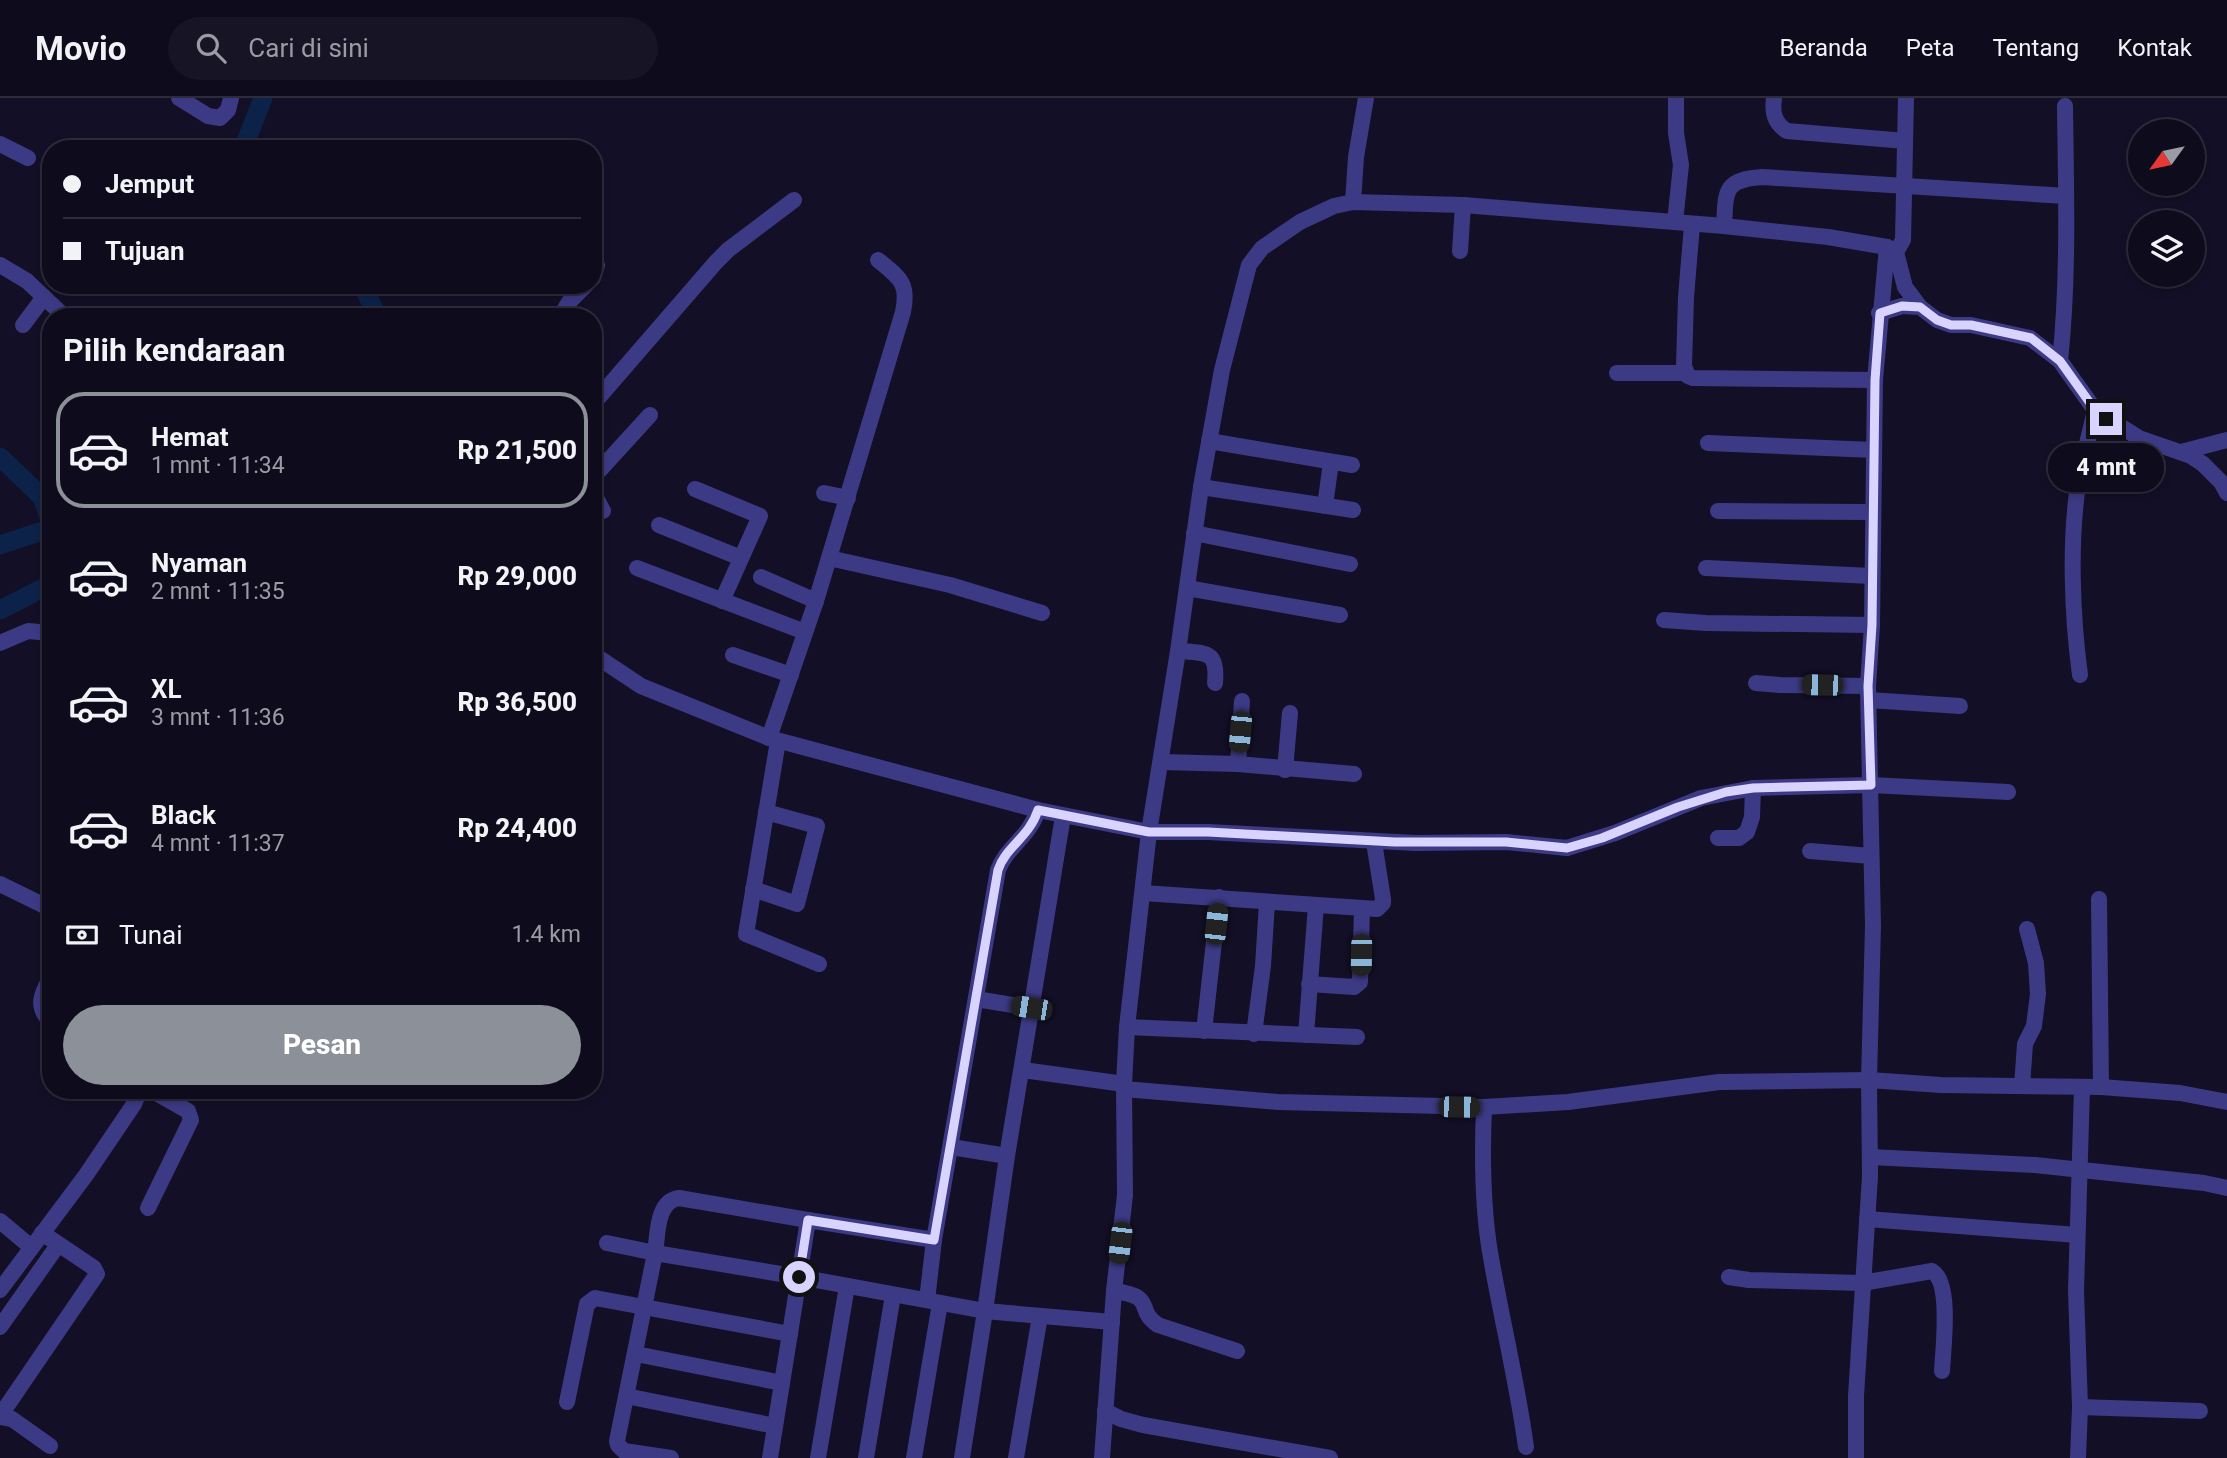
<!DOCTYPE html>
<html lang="id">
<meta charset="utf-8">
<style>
:root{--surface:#0e0b1c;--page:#171425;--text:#f1f3f6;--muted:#9b9ba3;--line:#2e2b3b;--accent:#8c9099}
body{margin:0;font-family:Roboto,sans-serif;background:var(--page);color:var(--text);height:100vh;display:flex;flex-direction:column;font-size:26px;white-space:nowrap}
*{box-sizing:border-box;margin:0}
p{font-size:23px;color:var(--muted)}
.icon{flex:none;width:38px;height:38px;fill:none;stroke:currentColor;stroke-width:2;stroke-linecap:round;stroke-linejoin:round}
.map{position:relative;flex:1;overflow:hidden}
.sheet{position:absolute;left:42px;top:210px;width:560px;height:791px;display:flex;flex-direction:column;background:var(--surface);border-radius:28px;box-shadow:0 4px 10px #0003,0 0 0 2px var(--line)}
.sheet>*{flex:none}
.guide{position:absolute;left:42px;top:42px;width:560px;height:154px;border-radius:28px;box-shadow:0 4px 10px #0003,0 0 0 2px var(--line);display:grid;align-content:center;height:154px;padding:0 21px;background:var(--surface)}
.needle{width:46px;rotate:237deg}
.tools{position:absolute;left:2128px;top:21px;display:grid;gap:14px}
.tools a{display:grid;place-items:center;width:77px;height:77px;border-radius:50%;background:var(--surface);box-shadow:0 4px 10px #0003,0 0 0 2px var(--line);font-size:35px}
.end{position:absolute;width:32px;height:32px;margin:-16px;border:9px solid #d9d4ff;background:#111;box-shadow:0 0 0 4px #111}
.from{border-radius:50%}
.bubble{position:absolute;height:49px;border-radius:24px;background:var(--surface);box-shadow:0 4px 10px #0003,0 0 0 2px var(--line);font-size:23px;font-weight:800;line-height:49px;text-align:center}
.car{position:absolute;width:21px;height:42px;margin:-21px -10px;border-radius:9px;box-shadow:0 0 5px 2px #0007;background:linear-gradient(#222 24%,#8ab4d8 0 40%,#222 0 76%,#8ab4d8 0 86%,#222 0)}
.guide b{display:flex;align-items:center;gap:24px;height:66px;font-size:26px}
.guide b+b{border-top:2px solid var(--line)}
.guide i{width:18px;height:18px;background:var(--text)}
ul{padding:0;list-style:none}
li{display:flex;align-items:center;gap:21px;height:116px;margin:0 14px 10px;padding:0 7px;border:4px solid transparent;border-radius:28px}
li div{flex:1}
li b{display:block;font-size:26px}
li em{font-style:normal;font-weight:800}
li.active{border-color:var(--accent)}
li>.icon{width:63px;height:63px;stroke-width:1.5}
h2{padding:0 21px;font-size:32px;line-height:84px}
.pay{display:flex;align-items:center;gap:18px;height:77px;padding:0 21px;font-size:26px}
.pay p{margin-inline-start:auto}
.action{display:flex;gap:14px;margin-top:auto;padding:14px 21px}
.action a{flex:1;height:80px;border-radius:42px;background:var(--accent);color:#fff;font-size:28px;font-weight:800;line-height:80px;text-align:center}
header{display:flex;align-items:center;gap:42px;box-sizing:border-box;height:98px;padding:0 35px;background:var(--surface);border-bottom:2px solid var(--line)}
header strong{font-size:33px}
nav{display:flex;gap:38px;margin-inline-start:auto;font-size:24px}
.search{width:490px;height:63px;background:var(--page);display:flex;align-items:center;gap:18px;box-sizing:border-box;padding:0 24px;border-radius:38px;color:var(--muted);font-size:26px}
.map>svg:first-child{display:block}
</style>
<header>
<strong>Movio</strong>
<div class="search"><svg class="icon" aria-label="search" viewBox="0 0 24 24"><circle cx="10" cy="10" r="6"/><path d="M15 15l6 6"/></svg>Cari di sini</div>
<nav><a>Beranda</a><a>Peta</a><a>Tentang</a><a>Kontak</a></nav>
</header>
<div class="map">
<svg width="2227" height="1360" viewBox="0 0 2227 1360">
<rect width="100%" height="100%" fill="#130f26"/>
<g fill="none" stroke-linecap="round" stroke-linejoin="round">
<!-- river -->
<g stroke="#0c2248" stroke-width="19">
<polyline points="243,51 263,0"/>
<polyline points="362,187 378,219"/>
<polyline points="0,359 42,399 51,425"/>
<polyline points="0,447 51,430"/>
<polyline points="0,512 51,486"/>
</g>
<!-- minor -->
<g stroke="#3d3a85" stroke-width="16">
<polyline points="179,0 208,18 220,20 228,12 231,0"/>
<path d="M1774,0C1772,14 1774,25 1787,33L1905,43"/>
<polyline points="1906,0 1903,142 1896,154 1905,189 1920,209"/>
<polyline points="0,46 28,60"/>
<polyline points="1353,104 1356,59 1366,0"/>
<polyline points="1675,124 1681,67 1676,35 1676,0"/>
<polyline points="1692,127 1686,199 1684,268 1688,278 1693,280 1875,282"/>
<path d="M1724,128C1726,93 1723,82 1762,79L2066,98"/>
<polyline points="1460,153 1463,107"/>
<polyline points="593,160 597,167 593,180"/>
<polyline points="0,167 27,183 65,219"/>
<polyline points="1879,215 1902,208 1920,209 1937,222 1951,227 1971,227 2030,240 2060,263 2095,312 2139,340 2191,358 2203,366 2221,384 2227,395"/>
<polyline points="419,217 422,219"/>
<polyline points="560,219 569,204 586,187"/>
<polyline points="23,227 44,199"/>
<path d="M2060,263C2069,179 2066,92 2065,8"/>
<polyline points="1617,275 1685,275"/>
<polyline points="593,306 716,164 728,152 794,102"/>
<polyline points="1209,343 1352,367"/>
<polyline points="1708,345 1874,352"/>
<polyline points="2181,354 2227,342"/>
<polyline points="593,373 597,375 650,317"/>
<polyline points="1201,389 1353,412"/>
<polyline points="695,391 760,418 722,503"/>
<polyline points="593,394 603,413"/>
<polyline points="824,395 848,400"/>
<polyline points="1325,408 1331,364"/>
<polyline points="1718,413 1872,414"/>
<polyline points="659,427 741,460"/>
<polyline points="1194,435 1350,466"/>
<polyline points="829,460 950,487 1042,515"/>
<polyline points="637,470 805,534"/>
<polyline points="1706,470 1871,478"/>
<polyline points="761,479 816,503"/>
<polyline points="1187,490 1340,517"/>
<polyline points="1664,522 1706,525 1872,527"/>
<polyline points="0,545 28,533 51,535"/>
<path d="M1178,553C1206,555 1218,552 1215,585"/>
<polyline points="593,556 641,588 769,640 1038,712 1149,734 1208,734 1416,745 1506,744 1567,750 1615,735 1701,700 1753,690 1871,687 2008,694"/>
<polyline points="733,557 791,577"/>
<path d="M2080,577C2072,518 2069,440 2079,381C2083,358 2090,336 2095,312"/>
<polyline points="1756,585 1780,587 1868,588"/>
<polyline points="1869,602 1960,608"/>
<path d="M769,640L816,503L903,214C909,185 900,180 878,162"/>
<polyline points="778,643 746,836 819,866"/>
<polyline points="1161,664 1238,666 1354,676"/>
<polyline points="1238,666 1242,603"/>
<polyline points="1285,672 1290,615"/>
<polyline points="1718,740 1739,740 1747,734 1752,719 1753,690"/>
<polyline points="1810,753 1871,758"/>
<polyline points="0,786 51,811"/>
<polyline points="753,791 797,806 817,728 766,714"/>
<polyline points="1143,795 1377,811 1383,805 1383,801 1374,744"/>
<polyline points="2099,801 2101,989"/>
<path d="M51,879C41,896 35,909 51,924"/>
<polyline points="1309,886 1354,889 1360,884 1362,811"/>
<polyline points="976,901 1031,910"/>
<polyline points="1127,929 1357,939"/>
<polyline points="1204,933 1219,799"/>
<polyline points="1254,936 1263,868 1267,805"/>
<polyline points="1306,937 1316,807"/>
<polyline points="1023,972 1124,986"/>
<polyline points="2022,988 2025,946 2034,928 2038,896 2036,865 2027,831"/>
<polyline points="1124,991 1278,1004 1484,1009 1568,1004 1719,984 1869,982 1941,987 2101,989 2180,995 2227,1004"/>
<path d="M1484,1009C1482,1057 1482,1106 1490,1154C1501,1219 1517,1283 1526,1349"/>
<polyline points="951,1049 1007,1058"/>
<polyline points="1870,1059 2035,1067 2204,1085 2227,1090"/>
<polyline points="148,1110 191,1022 188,1013 151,992"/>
<polyline points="1867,1121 2077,1137"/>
<polyline points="0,1123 31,1149"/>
<path d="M607,1145L655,1155C658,1137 656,1103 679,1100L808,1122"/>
<path d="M1729,1179L1749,1182L1862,1185L1932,1173C1952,1184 1943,1251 1942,1273"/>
<polyline points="0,1192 86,1077 134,1006 140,992"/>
<path d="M1114,1193C1158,1199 1134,1211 1158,1227L1237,1253"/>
<path d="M927,1202L934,1142L998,772C1007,748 1029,740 1038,712"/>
<polyline points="0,1229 58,1147"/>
<polyline points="636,1256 782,1285"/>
<polyline points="626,1298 775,1328"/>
<polyline points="567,1304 587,1206 595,1200 790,1236"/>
<polyline points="2080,1309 2200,1313"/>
<polyline points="1105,1313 1121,1321 1143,1327 1330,1360"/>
<polyline points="0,1318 97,1176 94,1170 42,1135"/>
<polyline points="0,1319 12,1321 50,1348"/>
<polyline points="671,1360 624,1353 618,1347 617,1343 655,1155 799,1179 808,1122 934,1142"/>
<polyline points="770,1360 799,1179 985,1213 1007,1058 1063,718"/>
<polyline points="818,1360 847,1188"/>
<polyline points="866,1360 893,1197"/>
<polyline points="914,1360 940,1205"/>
<polyline points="962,1360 985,1213 1112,1224"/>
<polyline points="1016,1360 1040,1218"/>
<polyline points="1102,1360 1114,1193 1125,1097 1124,986 1127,929 1149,734 1178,553 1201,389 1222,272 1249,167 1262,150 1300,124 1334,108 1353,104 1463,107 1724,128 1828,139 1887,149 1896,154"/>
<polyline points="1856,1360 1856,1298 1870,1078 1869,982 1873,828 1868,588 1872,527 1875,282 1887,149"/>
<polyline points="2078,1360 2080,1309 2076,1193 2082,990"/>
</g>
</g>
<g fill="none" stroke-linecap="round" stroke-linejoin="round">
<!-- route -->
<path stroke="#d9d4ff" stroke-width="9" d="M799,1179L808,1122L934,1142L998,772C1006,748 1029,740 1038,712L1149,734H1208L1395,744H1506L1567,750L1602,740L1678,709L1726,694L1753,690L1871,687L1868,588L1872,527L1875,282L1880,215L1902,208L1920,209L1937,222L1951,227H1971L2031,240L2060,263L2095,312L2106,321"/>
</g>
</svg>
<div class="tools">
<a><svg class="needle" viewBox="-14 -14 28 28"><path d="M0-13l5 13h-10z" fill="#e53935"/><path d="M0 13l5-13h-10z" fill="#9b9ba3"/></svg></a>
<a><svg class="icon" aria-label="layers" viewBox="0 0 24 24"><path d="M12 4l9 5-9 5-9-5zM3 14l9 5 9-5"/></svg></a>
</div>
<i class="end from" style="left:799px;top:1179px"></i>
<i class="end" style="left:2106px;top:321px"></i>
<div class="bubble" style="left:2048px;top:345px;width:116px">4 mnt</div>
<i class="car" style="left:1822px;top:587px;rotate:271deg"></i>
<i class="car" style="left:1240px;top:634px;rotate:185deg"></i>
<i class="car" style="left:1216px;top:826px;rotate:6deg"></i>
<i class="car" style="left:1361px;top:857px;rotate:181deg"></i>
<i class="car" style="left:1031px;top:910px;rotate:279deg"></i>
<i class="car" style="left:1459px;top:1009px;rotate:91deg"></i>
<i class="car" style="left:1120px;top:1145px;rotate:187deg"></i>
<div class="guide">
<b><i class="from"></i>Jemput</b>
<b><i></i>Tujuan</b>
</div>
<section class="sheet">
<h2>Pilih kendaraan</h2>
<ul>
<li class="active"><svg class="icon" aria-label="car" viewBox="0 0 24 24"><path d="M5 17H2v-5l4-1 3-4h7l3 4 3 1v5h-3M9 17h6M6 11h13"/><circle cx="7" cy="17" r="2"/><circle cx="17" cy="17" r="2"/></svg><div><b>Hemat</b><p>1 mnt · 11:34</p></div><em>Rp 21,500</em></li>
<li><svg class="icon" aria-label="car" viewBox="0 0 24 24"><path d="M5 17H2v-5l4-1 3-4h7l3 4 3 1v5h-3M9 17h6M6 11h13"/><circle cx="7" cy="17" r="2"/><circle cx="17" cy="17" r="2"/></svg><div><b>Nyaman</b><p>2 mnt · 11:35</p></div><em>Rp 29,000</em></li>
<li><svg class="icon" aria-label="car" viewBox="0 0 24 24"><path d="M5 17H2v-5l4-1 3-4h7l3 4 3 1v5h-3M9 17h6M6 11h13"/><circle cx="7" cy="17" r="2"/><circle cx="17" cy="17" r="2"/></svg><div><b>XL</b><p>3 mnt · 11:36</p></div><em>Rp 36,500</em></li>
<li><svg class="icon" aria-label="car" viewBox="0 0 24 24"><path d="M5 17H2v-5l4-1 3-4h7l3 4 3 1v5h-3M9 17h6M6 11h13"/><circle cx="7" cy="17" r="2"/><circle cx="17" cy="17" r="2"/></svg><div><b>Black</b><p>4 mnt · 11:37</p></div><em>Rp 24,400</em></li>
</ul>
<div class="pay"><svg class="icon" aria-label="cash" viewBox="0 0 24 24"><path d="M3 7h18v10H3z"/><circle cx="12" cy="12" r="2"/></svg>Tunai<p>1.4 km</p></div>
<div class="action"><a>Pesan</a></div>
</section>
</div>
